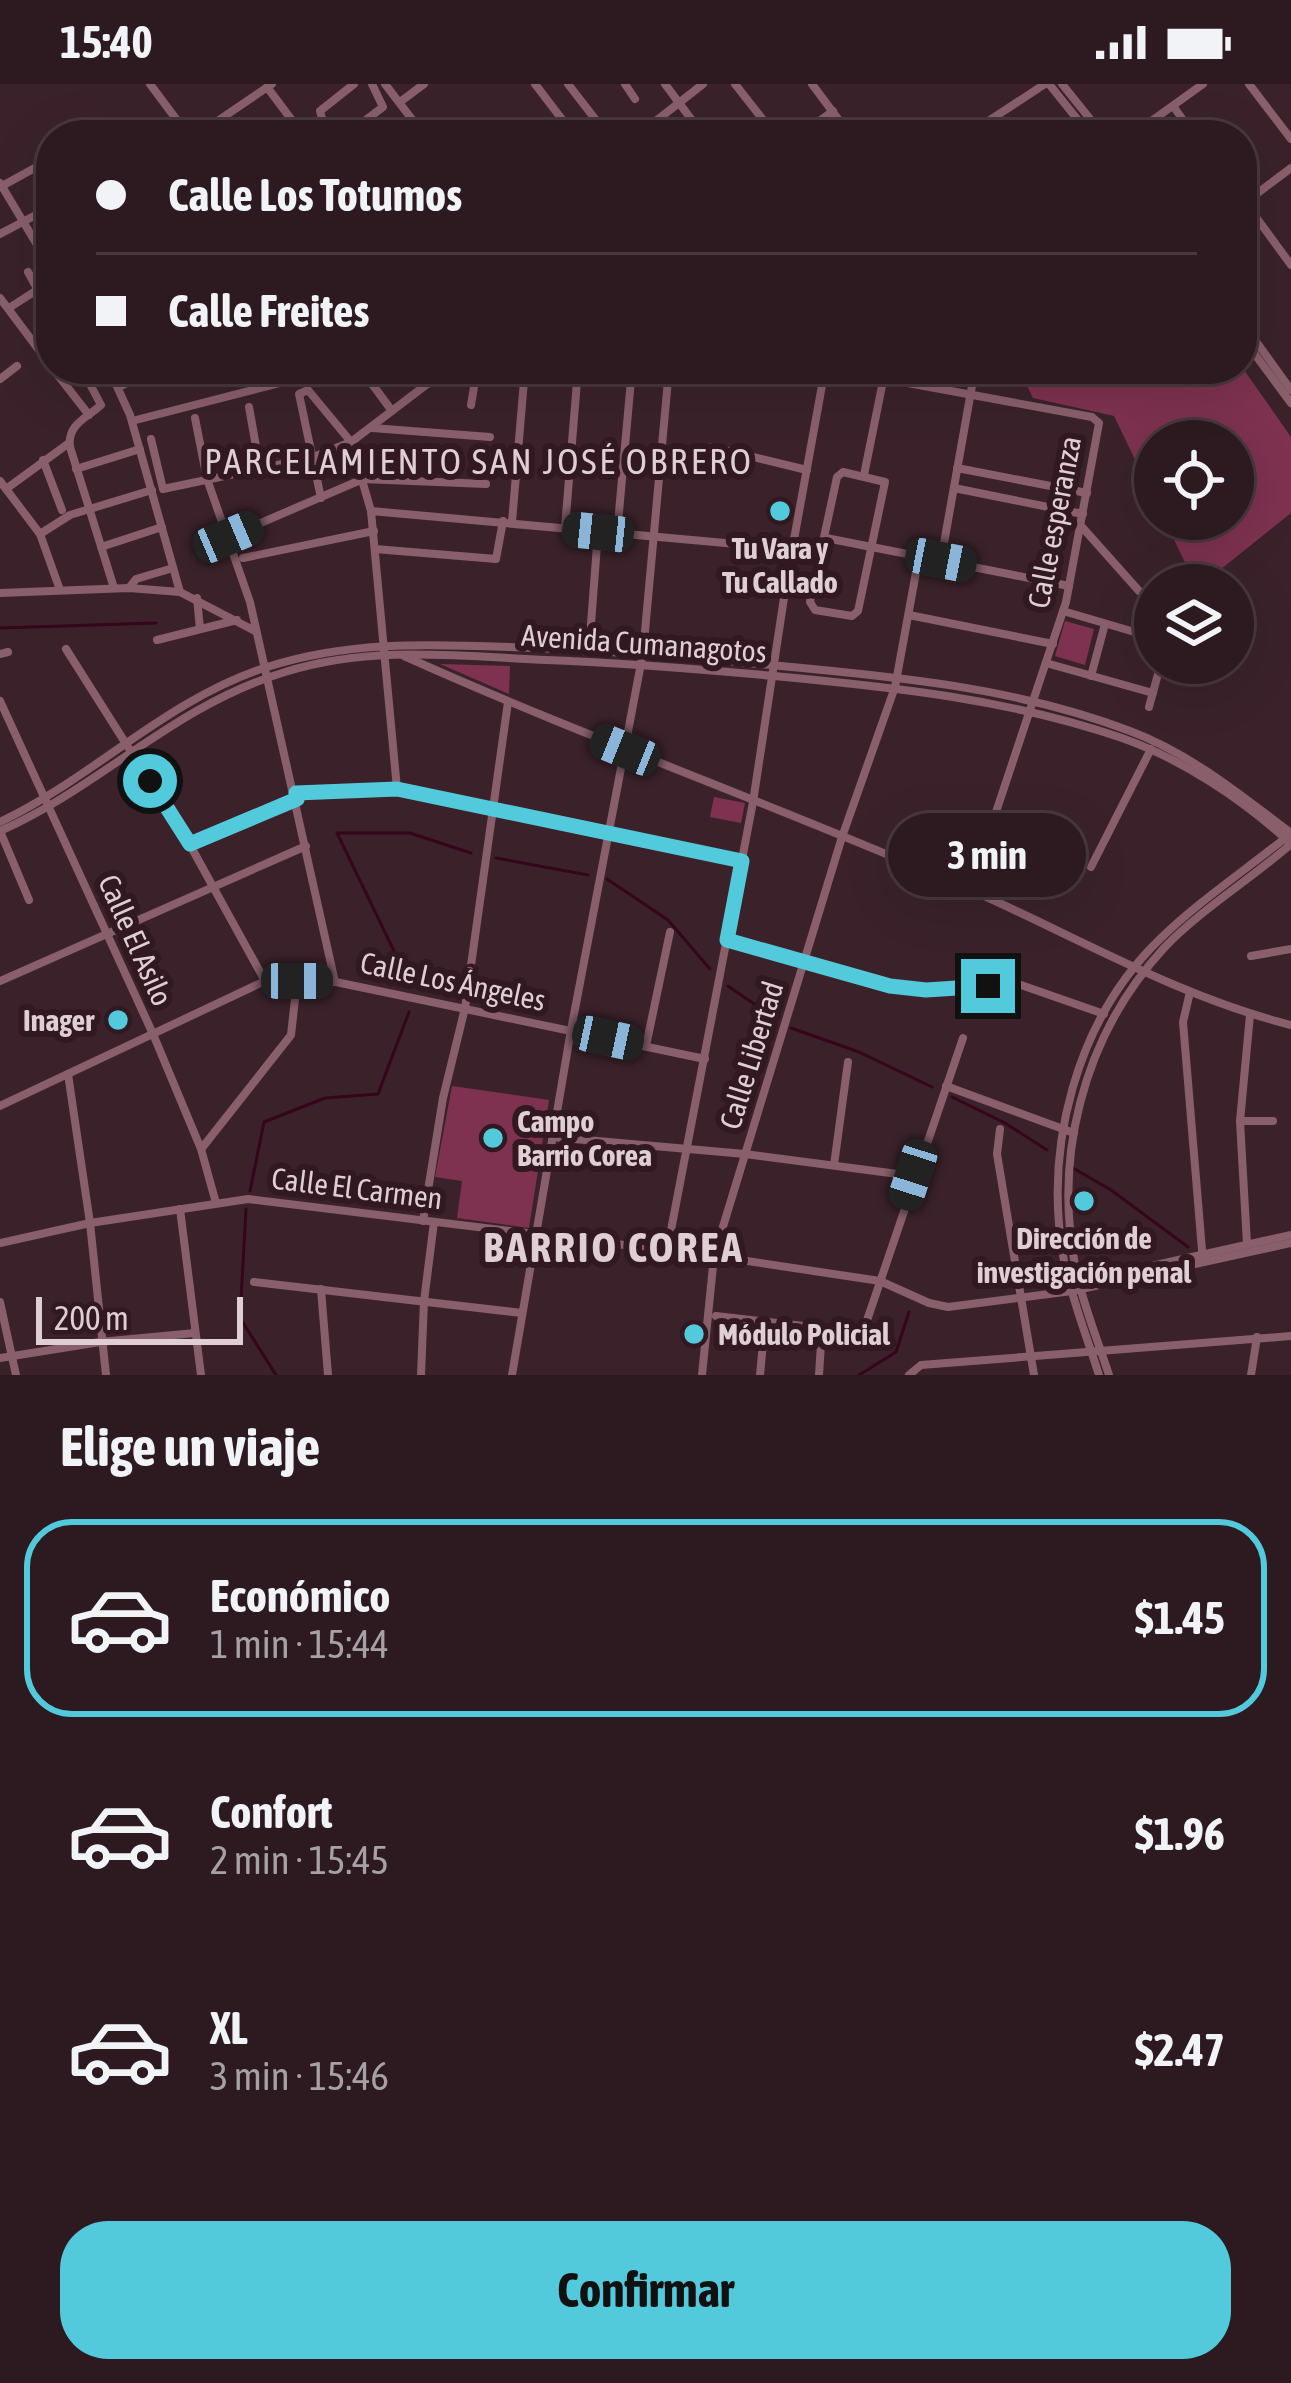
<!DOCTYPE html>
<html lang="es">
<meta charset="utf-8">
<style>
:root{--surface:#2c1a20;--page:#342329;--text:#f1f3f6;--muted:#a6a1a5;--line:#48383e;--accent:#53cadc}
body{margin:0;font-family:"Asap Condensed",sans-serif;background:var(--page);color:var(--text);height:100vh;display:flex;flex-direction:column;font-size:45px;white-space:nowrap}
*{box-sizing:border-box;margin:0}
p{font-size:39px;color:var(--muted)}
.icon{flex:none;width:66px;height:66px;fill:none;stroke:currentColor;stroke-width:2;stroke-linecap:round;stroke-linejoin:round}
.map{position:relative;height:1291px;overflow:hidden}
.sheet{display:flex;flex-direction:column;background:var(--surface);flex:1}
.sheet>*{flex:none}
.banner{position:absolute;left:36px;top:36px;width:1221px;height:264px;border-radius:48px;box-shadow:0 12px 48px #0002,0 0 0 3px var(--line);display:grid;align-content:center;height:264px;padding:0 60px;background:var(--surface)}
.controls{position:absolute;left:1134px;top:336px;display:grid;gap:24px}
.controls a{display:grid;place-items:center;width:120px;height:120px;border-radius:50%;background:var(--surface);box-shadow:0 12px 48px #0002,0 0 0 3px var(--line);font-size:60px}
.scale{position:absolute;left:36px;bottom:30px;width:207px;box-sizing:border-box;padding-left:12px;border:6px solid #dfced3;border-top:0;font-size:33px;line-height:42px;white-space:nowrap;color:#dfced3;-webkit-text-stroke:9px #311821;paint-order:stroke}
.end{position:absolute;width:54px;height:54px;margin:-27px;border:15px solid #53cadc;background:#111;box-shadow:0 0 0 6px #111}
.from{border-radius:50%}
.bubble{position:absolute;height:84px;border-radius:42px;background:var(--surface);box-shadow:0 12px 48px #0002,0 0 0 3px var(--line);font-size:39px;font-weight:700;line-height:84px;text-align:center}
.car{position:absolute;width:36px;height:72px;margin:-36px -18px;border-radius:15px;box-shadow:0 0 9px 3px #0007;background:linear-gradient(#222 24%,#8ab4d8 0 40%,#222 0 76%,#8ab4d8 0 86%,#222 0)}
.banner b{display:flex;align-items:center;gap:42px;height:114px;font-size:45px}
.banner b+b{border-top:3px solid var(--line)}
.banner i{width:30px;height:30px;background:var(--text)}
ul{padding:0;list-style:none}
li{display:flex;align-items:center;gap:36px;height:198px;margin:0 24px 18px;padding:0 36px;border:6px solid transparent;border-radius:48px}
li div{flex:1}
li b{display:block;font-size:45px}
li em{font-style:normal;font-weight:700}
li.active{border-color:var(--accent)}
li>.icon{width:108px;height:108px;stroke-width:1.5}
h2{padding:0 60px;font-size:54px;line-height:144px}
.action{display:flex;gap:24px;margin-top:auto;padding:24px 60px}
.action a{flex:1;height:138px;border-radius:48px;background:var(--accent);color:#111;font-size:48px;font-weight:700;line-height:138px;text-align:center}
.status{display:flex;justify-content:space-between;align-items:center;height:84px;padding:0 60px;background:var(--surface);direction:ltr}
.status svg{height:33px;fill:currentColor}
.map>svg:first-child{display:block}
</style>
<div class="status"><b>15:40</b><svg viewBox="0 0 49 12"><path d="M0 12V9h3v3zM5 12V6h3v6zM10 12V3h3v9zM15 12V0h3v12zM26 1h20v11H26zM47 4h2v5h-2z"/></svg></div>
<div class="map">
<svg width="1291" height="1291" viewBox="0 0 1291 1291">
<rect width="100%" height="100%" fill="#3b222a"/>
<!-- green -->
<g fill="#7e3250">
<polygon points="1242,283 1291,353 1291,429 1201,501 1196,501 1164,435 1233,435 1233,357 1155,357 1155,417 1114,332 1033,314 1019,285"/>
<polygon points="1065,537 1094,545 1085,581 1055,572"/>
<polygon points="440,580 510,582 509,610"/>
<polygon points="714,713 745,719 741,739 710,733"/>
<polygon points="452,1002 549,1016 529,1144 457,1134 462,1097 435,1093"/>
</g>
<g fill="none" stroke-linecap="round" stroke-linejoin="round">
<!-- stream -->
<g stroke="#35051a" stroke-width="3">
<polyline points="0,544 156,539"/>
<polyline points="496,774 588,791"/>
<polyline points="607,795 668,836 710,885"/>
<polyline points="410,900 337,749 410,749 471,769"/>
<polyline points="728,902 773,933"/>
<polyline points="791,944 859,968 932,1003"/>
<polyline points="952,1013 1005,1039 1047,1066"/>
<polyline points="1073,1084 1111,1106 1188,1163"/>
<polyline points="250,1107 264,1038 325,1014 378,1010 409,928"/>
<polyline points="246,1125 240,1234 276,1291"/>
<polyline points="859,1291 896,1268 909,1228"/>
</g>
<!-- minor -->
<g stroke="#895f6c" stroke-width="8">
<polyline points="150,0 188,51"/>
<polyline points="385,0 424,51"/>
<polyline points="535,0 574,51"/>
<polyline points="568,0 599,40"/>
<polyline points="625,0 635,15"/>
<polyline points="665,0 703,51"/>
<polyline points="735,0 775,51"/>
<polyline points="812,0 850,51"/>
<polyline points="1049,0 1090,51"/>
<polyline points="1062,0 1103,51"/>
<polyline points="1249,0 1291,55"/>
<polyline points="267,3 303,51"/>
<polyline points="400,18 424,0"/>
<polyline points="1173,22 1194,51"/>
<polyline points="986,39 995,51"/>
<polyline points="197,51 272,0"/>
<polyline points="334,51 324,42 320,27 354,0"/>
<polyline points="346,51 383,23 372,0"/>
<polyline points="638,51 703,0"/>
<polyline points="801,51 833,27"/>
<polyline points="967,51 1045,0"/>
<polyline points="1132,51 1203,0"/>
<polyline points="0,99 51,184"/>
<polyline points="2,102 51,75"/>
<polyline points="1242,114 1291,181"/>
<polyline points="1243,120 1291,84"/>
<polyline points="0,150 51,123"/>
<polyline points="28,188 51,230"/>
<polyline points="0,214 51,282"/>
<polyline points="9,224 37,206"/>
<polyline points="1242,238 1291,306"/>
<polyline points="1242,253 1291,319"/>
<polyline points="53,285 89,331"/>
<path d="M82,285L101,321C87,334 67,340 70,363L114,504"/>
<polyline points="109,285 130,331 180,508"/>
<polyline points="361,285 392,327"/>
<polyline points="832,285 1092,333 1099,339 1066,518 970,806"/>
<polyline points="0,295 17,282"/>
<polyline points="896,299 899,285"/>
<polyline points="119,303 155,285"/>
<polyline points="471,321 477,285"/>
<polyline points="249,323 260,385"/>
<polyline points="195,334 207,395 250,518 335,898"/>
<polyline points="132,337 311,291 320,285"/>
<polyline points="372,344 490,353"/>
<polyline points="151,355 163,405 311,374 351,358 447,285"/>
<polyline points="712,363 807,386"/>
<polyline points="43,376 62,426"/>
<polyline points="957,384 1087,409"/>
<polyline points="76,385 140,365"/>
<polygon points="843,388 885,398 858,527 852,532 815,526 810,518 837,393"/>
<polyline points="864,391 883,297"/>
<polyline points="0,397 40,450 60,506"/>
<polyline points="954,404 1083,430"/>
<polyline points="6,405 69,359"/>
<polyline points="321,414 299,310 308,306 351,358 371,427 397,705"/>
<polyline points="371,427 792,465"/>
<polyline points="512,438 525,285"/>
<polyline points="1082,443 1139,507"/>
<polyline points="565,444 578,285"/>
<polyline points="40,450 70,431 152,406"/>
<polyline points="617,450 632,285"/>
<polyline points="228,453 363,395 486,400"/>
<polyline points="826,454 1069,502"/>
<polyline points="101,463 162,443"/>
<polyline points="375,465 496,475 503,437"/>
<polyline points="243,474 374,447"/>
<polyline points="941,476 975,285"/>
<polyline points="129,504 136,495 173,484"/>
<polyline points="0,509 129,504 180,508 255,547"/>
<polyline points="197,514 200,545"/>
<polyline points="1063,527 1155,554"/>
<polyline points="909,531 1053,560"/>
<polyline points="157,556 237,536"/>
<polyline points="66,565 190,761 265,897"/>
<polyline points="589,566 598,448"/>
<polyline points="0,570 8,568"/>
<path d="M404,572C591,656 784,724 971,806C1077,853 1179,913 1291,941"/>
<polyline points="1046,579 1153,609"/>
<polyline points="1091,592 1105,540"/>
<polyline points="0,617 153,950 201,1065 216,1119"/>
<polyline points="1149,623 1161,579"/>
<polyline points="296,709 397,705 742,777"/>
<path d="M0,738C93,694 167,615 267,583C347,557 427,560 510,563C583,566 655,570 728,577C862,590 1003,598 1130,647C1191,670 1239,710 1291,749"/>
<path d="M0,747C102,702 173,622 285,588C371,561 458,572 547,576C623,579 698,585 774,592C892,603 1009,615 1122,654C1182,675 1244,716 1291,760"/>
<polyline points="0,747 29,816"/>
<polyline points="190,761 297,715"/>
<polyline points="1091,783 1151,665"/>
<polyline points="727,856 890,902 925,906 1021,901 1104,930"/>
<polyline points="1251,872 1291,865"/>
<polyline points="0,897 306,762"/>
<polyline points="1190,908 1183,938 1203,1178"/>
<polyline points="646,962 670,848"/>
<polyline points="68,990 90,1139 106,1291"/>
<polyline points="946,1002 1074,1049"/>
<polyline points="0,1022 265,897 331,897 705,975"/>
<polyline points="1240,1037 1273,1037"/>
<polyline points="1000,1045 997,1070 1034,1291"/>
<polyline points="552,1053 745,1070 913,1092"/>
<polyline points="202,1064 291,951 297,897"/>
<polyline points="834,1081 848,978"/>
<polyline points="180,1125 201,1291"/>
<polyline points="423,1137 443,1014 465,924 508,618"/>
<polyline points="0,1159 90,1139 248,1115 714,1172 880,1197 929,1219 948,1223 1072,1207 1291,1159"/>
<polyline points="1247,1160 1240,1037 1250,931"/>
<polyline points="667,1167 753,718 787,494 825,285"/>
<polyline points="254,1198 522,1229"/>
<polyline points="1079,1198 1291,1151"/>
<polyline points="321,1205 328,1291"/>
<polyline points="0,1218 16,1291"/>
<polyline points="716,1232 822,1244 819,1291"/>
<polyline points="862,1251 963,954"/>
<polyline points="0,1274 100,1258 195,1249"/>
<polyline points="421,1291 424,1217 434,1138"/>
<polyline points="512,1291 571,946 643,569 669,285"/>
<polyline points="702,1291 714,1172 842,753 895,603 919,472"/>
<polyline points="760,1291 765,1237"/>
<polyline points="909,1291 921,1281 1291,1252"/>
<path d="M1099,1291C1087,1253 1072,1216 1064,1177C1043,1064 1076,936 1160,855C1199,817 1247,785 1289,751"/>
<path d="M1109,1291C1099,1260 1086,1228 1078,1195C1051,1078 1082,953 1164,864C1199,827 1251,795 1291,760"/>
<polyline points="1251,1291 1257,1253"/>
</g>
</g>
<g fill="none" stroke-linecap="round" stroke-linejoin="round">
<!-- route -->
<polyline stroke="#53cadc" stroke-width="15" points="150,697 190,760 297,715 296,709 397,705 742,777 727,856 890,902 926,906 988,902"/>
</g>
<!-- markers -->
<g fill="#53cadc" stroke="#311821" stroke-width="4.5">
<circle cx="780" cy="427" r="12"/>
<circle cx="118" cy="936" r="12"/>
<circle cx="493" cy="1054" r="12"/>
<circle cx="1084" cy="1117" r="12"/>
<circle cx="694" cy="1250" r="12"/>
</g>
<g text-anchor="middle" dominant-baseline="central" stroke-width="12" stroke-linejoin="round" paint-order="stroke">
<!-- street labels -->
<g font-size="30" fill="#dfced3" stroke="#311821">
<text transform="translate(1054 438) rotate(-79)">Calle esperanza</text>
<text transform="translate(644 559) rotate(4)">Avenida Cumanagotos</text>
<text transform="translate(136 856) rotate(66)">Calle El Asilo</text>
<text transform="translate(453 897) rotate(12)">Calle Los Ángeles</text>
<text transform="translate(751 971) rotate(-73)">Calle Libertad</text>
<text transform="translate(357 1104) rotate(7)">Calle El Carmen</text>
</g>
<!-- poi labels -->
<g font-size="30" font-weight="bold" fill="#dfced3" stroke="#311821">
<text x="780" y="464">Tu Vara y<tspan x="780" dy="34">Tu Callado</tspan></text>
<text x="94" y="936" text-anchor="end">Inager</text>
<text x="517" y="1037" text-anchor="start">Campo<tspan x="517" dy="34">Barrio Corea</tspan></text>
<text x="1084" y="1154">Dirección de<tspan x="1084" dy="34">investigación penal</tspan></text>
<text x="718" y="1250" text-anchor="start">Módulo Policial</text>
</g>
<!-- quarter labels -->
<g font-size="36" letter-spacing="3" fill="#dfced3" stroke="#311821">
<text x="479" y="377">PARCELAMIENTO SAN JOSÉ OBRERO</text>
</g>
<!-- district labels -->
<g font-size="42" font-weight="bold" letter-spacing="3" fill="#dfced3" stroke="#311821">
<text x="614" y="1163">BARRIO COREA</text>
</g>
</g>
</svg>
<div class="controls">
<a><svg class="icon" aria-label="locate" viewBox="0 0 24 24"><circle cx="12" cy="12" r="6"/><path d="M12 2v4M12 18v4M2 12h4M18 12h4"/></svg></a>
<a><svg class="icon" aria-label="layers" viewBox="0 0 24 24"><path d="M12 4l9 5-9 5-9-5zM3 14l9 5 9-5"/></svg></a>
</div>
<div class="scale">200 m</div>
<i class="end from" style="left:150px;top:697px"></i>
<i class="end" style="left:988px;top:902px"></i>
<div class="bubble" style="left:888px;top:729px;width:198px">3 min</div>
<i class="car" style="left:598px;top:448px;rotate:276deg"></i>
<i class="car" style="left:228px;top:453px;rotate:67deg"></i>
<i class="car" style="left:941px;top:476px;rotate:101deg"></i>
<i class="car" style="left:625px;top:666px;rotate:292deg"></i>
<i class="car" style="left:297px;top:897px;rotate:90deg"></i>
<i class="car" style="left:608px;top:954px;rotate:102deg"></i>
<i class="car" style="left:913px;top:1091px;rotate:198deg"></i>
<div class="banner">
<b><i class="from"></i>Calle Los Totumos</b>
<b><i></i>Calle Freites</b>
</div>
</div>
<section class="sheet">
<h2>Elige un viaje</h2>
<ul>
<li class="active"><svg class="icon" aria-label="car" viewBox="0 0 24 24"><path d="M5 17H2v-5l4-1 3-4h7l3 4 3 1v5h-3M9 17h6M6 11h13"/><circle cx="7" cy="17" r="2"/><circle cx="17" cy="17" r="2"/></svg><div><b>Económico</b><p>1 min · 15:44</p></div><em>$1.45</em></li>
<li><svg class="icon" aria-label="car" viewBox="0 0 24 24"><path d="M5 17H2v-5l4-1 3-4h7l3 4 3 1v5h-3M9 17h6M6 11h13"/><circle cx="7" cy="17" r="2"/><circle cx="17" cy="17" r="2"/></svg><div><b>Confort</b><p>2 min · 15:45</p></div><em>$1.96</em></li>
<li><svg class="icon" aria-label="car" viewBox="0 0 24 24"><path d="M5 17H2v-5l4-1 3-4h7l3 4 3 1v5h-3M9 17h6M6 11h13"/><circle cx="7" cy="17" r="2"/><circle cx="17" cy="17" r="2"/></svg><div><b>XL</b><p>3 min · 15:46</p></div><em>$2.47</em></li>
</ul>
<div class="action"><a>Confirmar</a></div>
</section>
